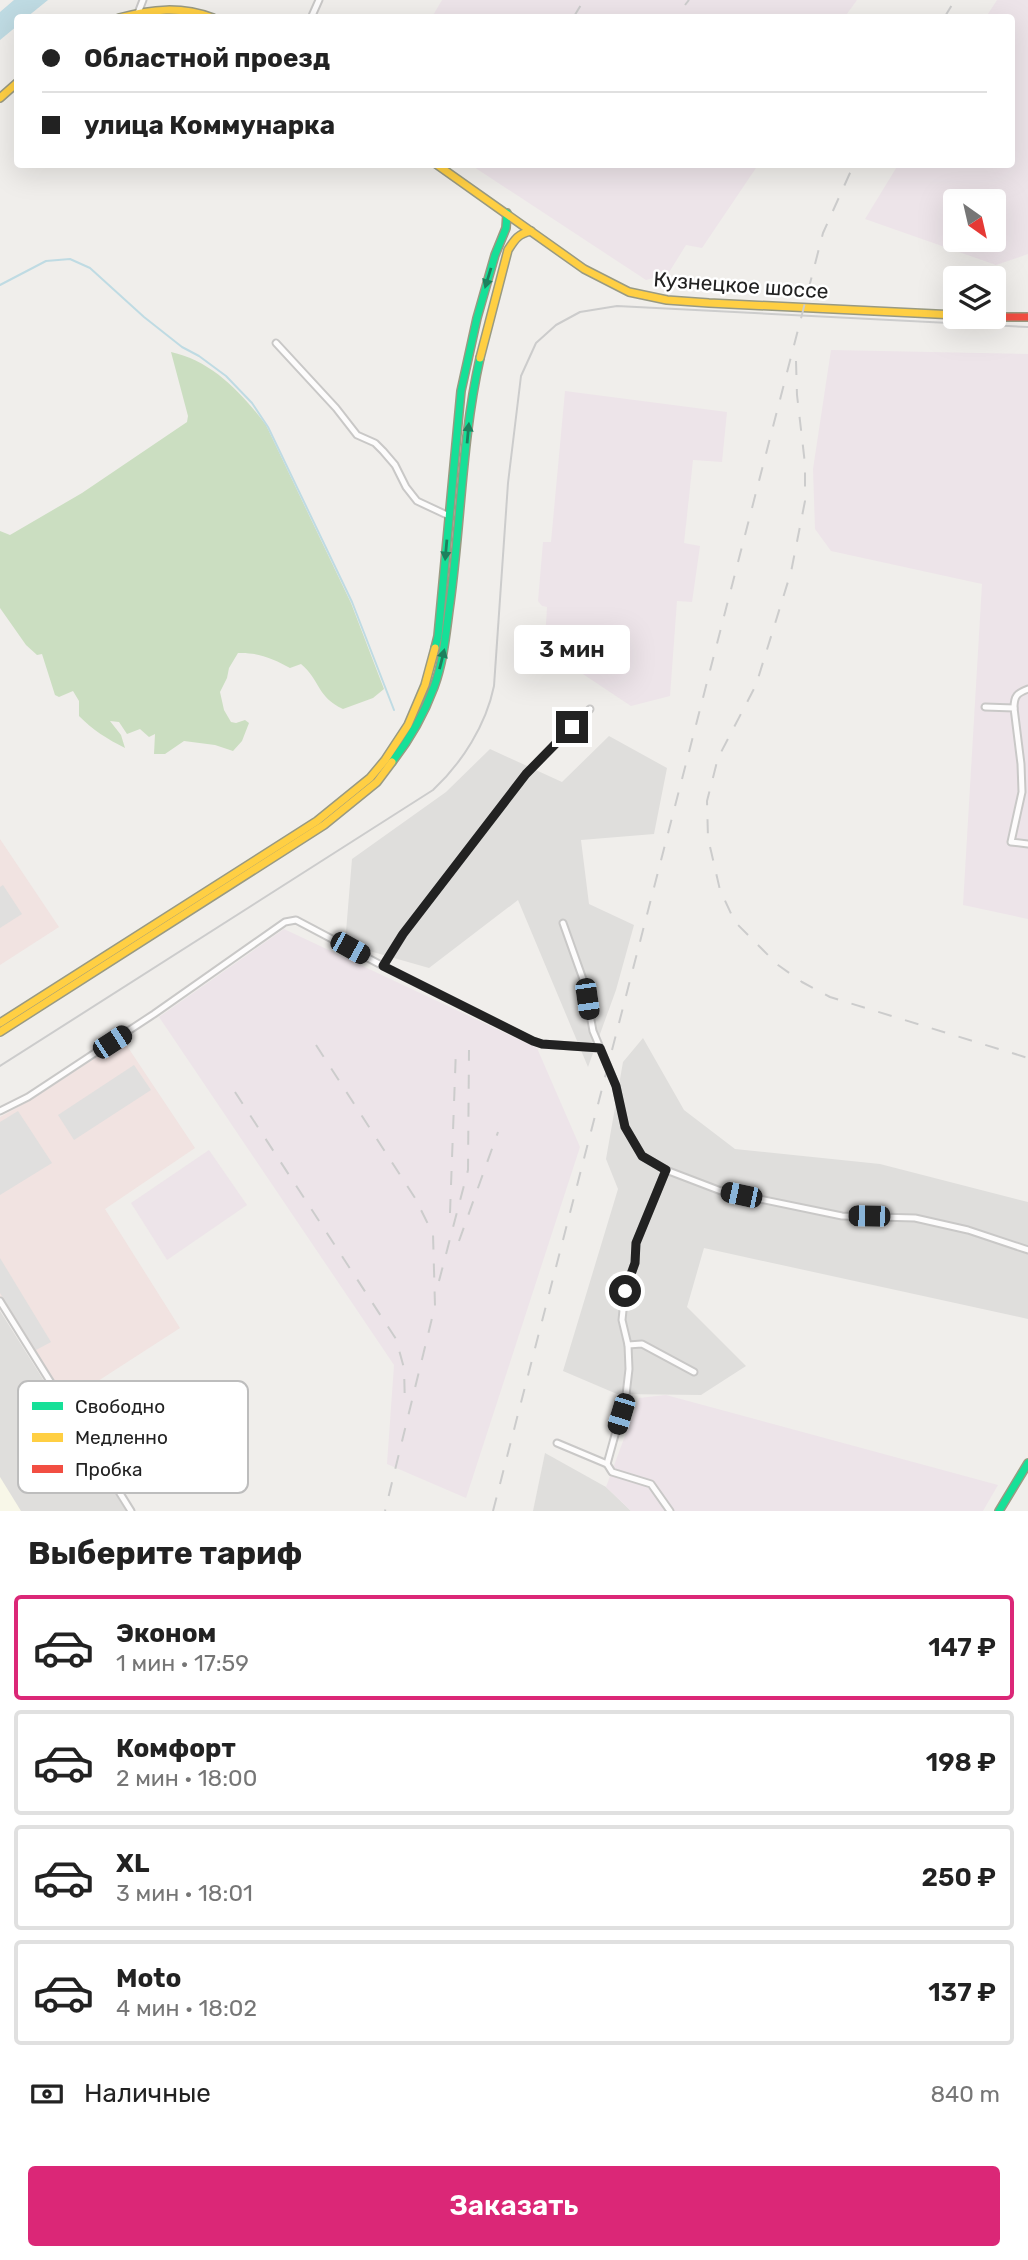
<!DOCTYPE html>
<html lang="ru">
<meta charset="utf-8">
<style>
:root{--surface:#fff;--page:#f2f2f2;--text:#222;--muted:#767676;--line:#e0e0e0;--accent:#db2777}
body{margin:0;font-family:Rubik,sans-serif;background:var(--page);color:var(--text);height:100vh;display:flex;flex-direction:column;font-size:26px;white-space:nowrap}
*{box-sizing:border-box;margin:0}
p{font-size:23px;color:var(--muted)}
.icon{flex:none;width:38px;height:38px;fill:none;stroke:currentColor;stroke-width:2;stroke-linecap:round;stroke-linejoin:round}
.map{position:relative;height:1511px;overflow:hidden}
.sheet{display:flex;flex-direction:column;background:var(--surface);flex:1}
.sheet>*{flex:none}
.banner{position:absolute;left:14px;top:14px;width:1001px;height:154px;border-radius:7px;box-shadow:0 7px 28px #0002;display:grid;align-content:center;height:154px;padding:0 28px;background:var(--surface)}
.needle{width:46px;rotate:146deg}
.tools{position:absolute;left:943px;top:189px;display:grid;gap:14px}
.tools a{display:grid;place-items:center;width:63px;height:63px;border-radius:7px;background:var(--surface);box-shadow:0 7px 28px #0002;font-size:35px}
.end{position:absolute;width:32px;height:32px;margin:-16px;border:9px solid #222;background:#fff;box-shadow:0 0 0 4px #fff}
.from{border-radius:50%}
.bubble{position:absolute;height:49px;border-radius:7px;background:var(--surface);box-shadow:0 7px 28px #0002;font-size:23px;font-weight:600;line-height:49px;text-align:center}
.car{position:absolute;width:21px;height:42px;margin:-21px -10px;border-radius:9px;box-shadow:0 0 5px 2px #0007;background:linear-gradient(#222 24%,#8ab4d8 0 40%,#222 0 76%,#8ab4d8 0 86%,#222 0)}
.banner b{display:flex;align-items:center;gap:24px;height:66px;font-size:26px}
.banner b+b{border-top:2px solid var(--line)}
.banner i{width:18px;height:18px;background:var(--text)}
ul{padding:0;list-style:none}
li{display:flex;align-items:center;gap:21px;height:105px;margin:0 14px 10px;padding:0 14px;border:4px solid var(--line);border-radius:7px}
li div{flex:1}
li b{display:block;font-size:26px}
li em{font-style:normal;font-weight:600}
li.selected{border-color:var(--accent)}
li>.icon{width:63px;height:63px;stroke-width:1.5}
h2{padding:0 28px;font-size:32px;line-height:84px}
.pay{display:flex;align-items:center;gap:18px;height:77px;padding:0 28px;font-size:26px}
.pay p{margin-inline-start:auto}
.action{display:flex;gap:14px;margin-top:auto;padding:14px 28px}
.action a{flex:1;height:80px;border-radius:7px;background:var(--accent);color:#fff;font-size:28px;font-weight:600;line-height:80px;text-align:center}
.map>svg:first-child{display:block}
</style>
<div class="map">
<svg width="1028" height="1511" viewBox="0 0 1028 1511">
<rect width="100%" height="100%" fill="#f0eeeb"/>
<!-- residential -->
<g fill="#dfdedc">
<polygon points="609,736 667,768 654,834 581,840 589,904 634,925 616,990 588,1067 518,900 429,968 345,944 352,859 446,792 490,749 562,782"/>
<polygon points="643,1038 684,1110 735,1149 880,1164 1028,1202 1028,1319 704,1248 687,1307 746,1366 701,1395 617,1394 563,1371 618,1189 606,1159 623,1062"/>
<polygon points="0,1311 126,1511 0,1511"/>
<polygon points="545,1453 606,1487 631,1511 533,1511"/>
</g>
<!-- commercial -->
<g fill="#f1e3e1">
<polygon points="0,839 59,927 0,965"/>
<polygon points="123,1040 195,1148 105,1209 180,1328 67,1401 0,1295 0,1117 34,1098"/>
</g>
<!-- industrial -->
<g fill="#ede4e9" fill-rule="evenodd">
<polygon points="442,0 857,0 844,18 432,17"/>
<path d="M997,0H1028V254L996,265L865,219L898,165L1012,164V18L986,17ZM956,201H994V240H956Z"/>
<polygon points="471,165 758,165 702,248 686,245 668,274 646,280"/>
<polygon points="831,350 1028,354 1028,919 963,905 982,584 831,551 815,529 813,469"/>
<polygon points="565,391 727,412 722,462 693,460 684,543 700,546 692,602 677,601 670,696 631,706 562,660 544,657 547,607 542,606 538,601 543,542 551,542"/>
<polygon points="284,929 537,1048 580,1147 466,1498 387,1464 394,1365 159,1017"/>
<polygon points="209,1150 247,1205 167,1260 131,1203"/>
<polygon points="666,1395 998,1485 983,1511 631,1511 606,1487 639,1398"/>
</g>
<!-- education -->
<polygon fill="#f8f7e8" points="0,1477 21,1511 0,1511"/>
<!-- forest -->
<path fill="#cbdec1" d="M171,352C212,361 241,392 266,425L351,603L384,689L373,698L343,709C317,697 320,680 301,664L290,668C274,659 257,652 238,653L229,668L227,678L220,692L224,710L231,722L236,723L245,720L249,723L242,741L233,751L215,745L184,741L165,754H154L155,734L149,737L140,729L127,734L119,722L110,721L121,735L125,748C107,739 93,730 79,716V701L73,691L59,697L55,695L42,654L37,655L26,645L0,608V531L10,535L82,493L187,422L188,416Z"/>
<!-- parking -->
<g fill="#e0dfde">
<polygon points="3,885 22,914 0,928 0,887"/>
<polygon points="134,1065 151,1090 74,1140 58,1115"/>
<polygon points="18,1111 52,1163 0,1195 0,1122"/>
<polygon points="0,1258 51,1342 36,1350 0,1293"/>
</g>
<!-- water -->
<polygon fill="#bfdbe3" points="14,0 48,0 27,17 18,18 17,26 0,40 0,12"/>
<g fill="none" stroke-linecap="round" stroke-linejoin="round">
<!-- stream -->
<polyline stroke="#bfdbe3" stroke-width="2" points="0,285 46,261 70,259 90,268 144,317 182,347 199,356 226,376 252,403 268,427 352,602 394,710"/>
<!-- street casing -->
<g stroke="#c9c8c7" stroke-width="9">
<g id="street">
<polyline points="138,13 143,0"/>
<polyline points="311,18 319,0"/>
<polyline points="276,343 336,408 357,435 375,443 383,451 395,465 406,487 417,501 449,516"/>
<polyline points="985,707 1014,708 1021,764 1022,792 1011,842 1028,844"/>
<path d="M1014,708C1014,696 1017,693 1028,689"/>
<polyline points="563,923 584,982 593,1031 616,1086 625,1127 642,1156 666,1170 721,1191 842,1216 915,1218 968,1230 1028,1250"/>
<polyline points="383,966 403,934 526,774 590,709"/>
<polyline points="0,1111 28,1097 154,1014 285,922 296,920 383,966 533,1041 542,1044 600,1048"/>
<polyline points="666,1170 636,1243 635,1263 625,1291 622,1320 628,1345 629,1369 626,1395 607,1464 612,1472 651,1484 670,1511"/>
<polyline points="0,1301 131,1511"/>
<polyline points="628,1345 642,1344 694,1372"/>
<polyline points="557,1443 607,1464"/>
</g>
</g>
<!-- fast casing -->
<g stroke="#999a82" stroke-width="10">
<g id="fast">
<polyline points="435,648 438,636 461,391 477,318 495,255 506,228 507,213"/>
<path d="M392,762C410,739 424,714 434,687C444,660 446,631 450,603C461,522 462,438 480,358"/>
<polyline points="999,1511 1028,1463"/>
</g>
</g>
<!-- slow casing -->
<g stroke="#999a82" stroke-width="10">
<g id="slow">
<path d="M119,18C152,9 181,6 213,18"/>
<polyline points="0,98 18,82"/>
<polyline points="436,164 584,269 629,292 667,300 709,303 956,315"/>
<path d="M480,358L508,250C515,239 518,234 531,231"/>
<polyline points="0,1023 317,821 370,778 385,760 408,725 425,685 435,648"/>
<polyline points="0,1032 324,825 377,782 392,762"/>
</g>
</g>
<!-- jam casing -->
<g stroke="#999a82" stroke-width="10">
<polyline id="jam" points="988,317 1028,317"/>
</g>
<!-- street -->
<use href="#street" stroke="#fdfcfc" stroke-width="5"/>
<!-- fast -->
<use href="#fast" stroke="#16e098" stroke-width="7"/>
<!-- slow -->
<use href="#slow" stroke="#ffcf43" stroke-width="7"/>
<!-- jam -->
<use href="#jam" stroke="#f24e42" stroke-width="7"/>
<!-- tram -->
<path stroke="#ccc" stroke-width="2" d="M0,1066L433,790C462,763 486,725 494,686L508,483L521,376L536,343L556,325L580,312L617,306L1028,327"/>
<!-- rail -->
<g stroke="#ccc" stroke-width="2" stroke-dasharray="14 14" stroke-linecap="butt">
<polyline points="685,5 689,0"/>
<polyline points="573,18 584,0"/>
<polyline points="944,18 955,0"/>
<polyline points="796,361 797,395 805,464 805,501 791,572 756,685 718,758 707,801 708,838 720,890 735,922 778,965 802,982 830,997 1028,1058"/>
<polyline points="316,1045 415,1198 433,1234 435,1306 385,1511"/>
<polyline points="235,1092 396,1339 404,1368 405,1406"/>
<polyline points="450,1213 456,1049"/>
<polyline points="459,1241 498,1132"/>
<polyline points="439,1281 468,1170 469,1050"/>
<polyline points="493,1511 823,233 854,164"/>
</g>
</g>
<!-- one-way arrows -->
<defs><path id="oneway-solid" d="M-6-.8H1V-3.2L6.5 0L1 3.2V.8H-6Z" transform="scale(1.75)"/></defs>
<g fill="#1c815d">
<use href="#oneway-solid" transform="translate(488 278) rotate(107)"/>
<use href="#oneway-solid" transform="translate(468 433) rotate(-85)"/>
<use href="#oneway-solid" transform="translate(446 550) rotate(95)"/>
<use href="#oneway-solid" transform="translate(442 659) rotate(-76)"/>
</g>
<g fill="none" stroke-linecap="round" stroke-linejoin="round">
<!-- route -->
<polyline stroke="#222" stroke-width="9" points="572,727 526,774 403,934 383,966 533,1041 542,1044 600,1048 616,1086 625,1127 642,1156 666,1170 636,1243 635,1263 625,1291"/>
</g>
<g text-anchor="middle" dominant-baseline="central" stroke-width="5" stroke-linejoin="round" paint-order="stroke">
<!-- street labels -->
<g font-size="21" fill="#222" stroke="#fff">
<text transform="translate(741 285) rotate(4)">Кузнецкое шоссе</text>
</g>
</g>
<!-- legend -->
<rect x="18" y="1381" width="230" height="112" rx="10" fill="#fff" stroke="#bdbdbd" stroke-width="2"/>
<rect x="32" y="1402" width="31" height="8" fill="#16e098"/>
<rect x="32" y="1433" width="31" height="9" fill="#ffcf43"/>
<rect x="32" y="1465" width="31" height="8" fill="#f24e42"/>
<g font-size="19" fill="#222">
<text x="75" y="1413">Свободно</text>
<text x="75" y="1444">Медленно</text>
<text x="75" y="1476">Пробка</text>
</g>
</svg>
<div class="tools">
<a><svg class="needle" viewBox="-14 -14 28 28"><path d="M0-13l5 13h-10z" fill="#e53935"/><path d="M0 13l5-13h-10z" fill="#767676"/></svg></a>
<a><svg class="icon" aria-label="layers" viewBox="0 0 24 24"><path d="M12 4l9 5-9 5-9-5zM3 14l9 5 9-5"/></svg></a>
</div>
<i class="end from" style="left:625px;top:1291px"></i>
<i class="end" style="left:572px;top:727px"></i>
<div class="bubble" style="left:514px;top:625px;width:116px">3 мин</div>
<i class="car" style="left:350px;top:948px;rotate:119deg"></i>
<i class="car" style="left:587px;top:999px;rotate:172deg"></i>
<i class="car" style="left:112px;top:1042px;rotate:57deg"></i>
<i class="car" style="left:741px;top:1195px;rotate:282deg"></i>
<i class="car" style="left:869px;top:1216px;rotate:271deg"></i>
<i class="car" style="left:621px;top:1414px;rotate:197deg"></i>
<div class="banner">
<b><i class="from"></i>Областной проезд</b>
<b><i></i>улица Коммунарка</b>
</div>
</div>
<section class="sheet">
<h2>Выберите тариф</h2>
<ul>
<li class="selected"><svg class="icon" aria-label="car" viewBox="0 0 24 24"><path d="M5 17H2v-5l4-1 3-4h7l3 4 3 1v5h-3M9 17h6M6 11h13"/><circle cx="7" cy="17" r="2"/><circle cx="17" cy="17" r="2"/></svg><div><b>Эконом</b><p>1 мин · 17:59</p></div><em>147 ₽</em></li>
<li><svg class="icon" aria-label="car" viewBox="0 0 24 24"><path d="M5 17H2v-5l4-1 3-4h7l3 4 3 1v5h-3M9 17h6M6 11h13"/><circle cx="7" cy="17" r="2"/><circle cx="17" cy="17" r="2"/></svg><div><b>Комфорт</b><p>2 мин · 18:00</p></div><em>198 ₽</em></li>
<li><svg class="icon" aria-label="car" viewBox="0 0 24 24"><path d="M5 17H2v-5l4-1 3-4h7l3 4 3 1v5h-3M9 17h6M6 11h13"/><circle cx="7" cy="17" r="2"/><circle cx="17" cy="17" r="2"/></svg><div><b>XL</b><p>3 мин · 18:01</p></div><em>250 ₽</em></li>
<li><svg class="icon" aria-label="car" viewBox="0 0 24 24"><path d="M5 17H2v-5l4-1 3-4h7l3 4 3 1v5h-3M9 17h6M6 11h13"/><circle cx="7" cy="17" r="2"/><circle cx="17" cy="17" r="2"/></svg><div><b>Moto</b><p>4 мин · 18:02</p></div><em>137 ₽</em></li>
</ul>
<div class="pay"><svg class="icon" aria-label="cash" viewBox="0 0 24 24"><path d="M3 7h18v10H3z"/><circle cx="12" cy="12" r="2"/></svg>Наличные<p>840 m</p></div>
<div class="action"><a>Заказать</a></div>
</section>
